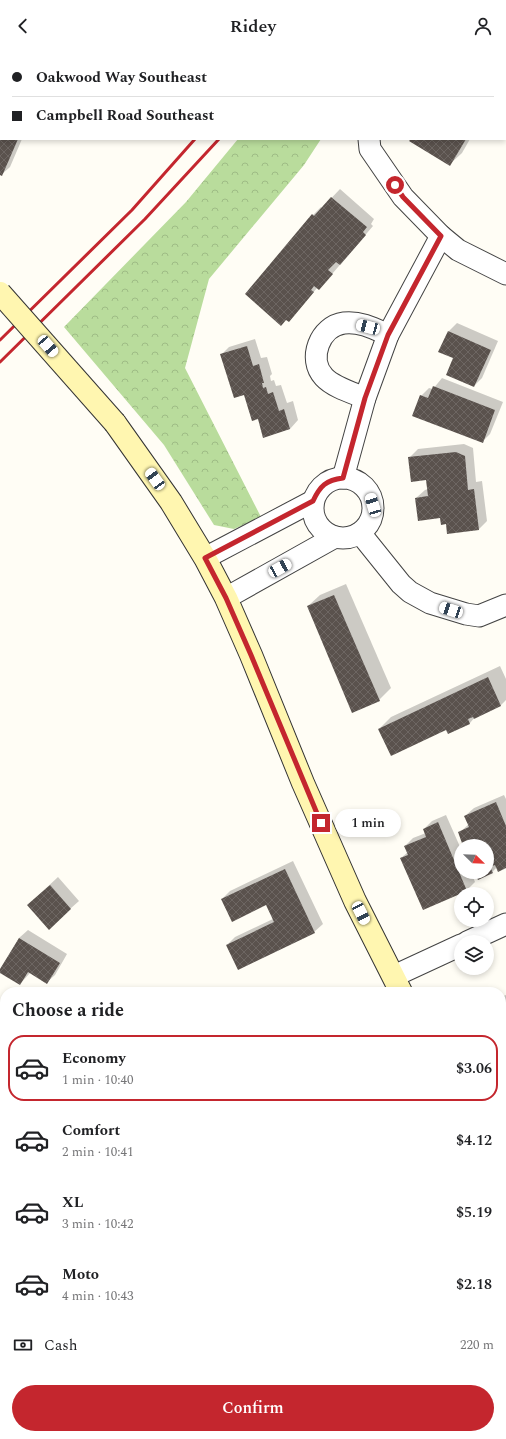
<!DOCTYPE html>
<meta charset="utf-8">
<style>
:root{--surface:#fff;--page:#f6f6f6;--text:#202124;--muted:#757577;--line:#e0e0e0;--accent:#c4262e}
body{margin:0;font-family:Spectral,serif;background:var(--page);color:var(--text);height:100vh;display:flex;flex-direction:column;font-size:15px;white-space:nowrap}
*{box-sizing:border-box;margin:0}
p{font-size:13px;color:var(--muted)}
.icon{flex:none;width:22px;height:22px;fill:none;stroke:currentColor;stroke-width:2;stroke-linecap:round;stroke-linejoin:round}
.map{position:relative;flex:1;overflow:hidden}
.panel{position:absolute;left:0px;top:935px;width:506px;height:452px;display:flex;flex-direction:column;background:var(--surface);border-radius:16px 16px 0 0;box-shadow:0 2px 6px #0003}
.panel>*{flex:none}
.banner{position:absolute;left:0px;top:0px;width:506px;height:88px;box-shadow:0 2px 6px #0003;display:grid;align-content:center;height:88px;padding:0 12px;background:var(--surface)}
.needle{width:26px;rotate:113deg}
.buttons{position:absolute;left:454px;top:787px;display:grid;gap:8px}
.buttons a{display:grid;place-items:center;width:40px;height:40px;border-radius:50%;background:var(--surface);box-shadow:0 2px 6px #0003;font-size:20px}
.end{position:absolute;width:18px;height:18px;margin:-9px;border:5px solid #c4262e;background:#fff;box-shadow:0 0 0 2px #fff}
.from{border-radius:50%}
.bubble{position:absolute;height:28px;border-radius:14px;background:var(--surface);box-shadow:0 2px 6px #0003;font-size:13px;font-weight:600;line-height:28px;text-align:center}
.car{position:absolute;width:12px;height:24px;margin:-12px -6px;border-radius:5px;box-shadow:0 0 3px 1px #0007;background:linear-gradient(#fff 24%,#345 0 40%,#fff 0 76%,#345 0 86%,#fff 0)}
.banner b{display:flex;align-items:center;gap:14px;height:38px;font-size:15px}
.banner b+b{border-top:1px solid var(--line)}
.banner i{width:10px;height:10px;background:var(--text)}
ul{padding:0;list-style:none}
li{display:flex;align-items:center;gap:12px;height:66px;margin:0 8px 6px;padding:0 4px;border:2px solid transparent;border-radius:16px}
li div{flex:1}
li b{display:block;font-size:15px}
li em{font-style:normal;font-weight:600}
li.on{border-color:var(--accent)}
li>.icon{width:36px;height:36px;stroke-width:1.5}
h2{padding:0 12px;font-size:18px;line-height:48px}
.pay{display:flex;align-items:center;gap:10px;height:44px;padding:0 12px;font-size:15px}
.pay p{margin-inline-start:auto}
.primary-button{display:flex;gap:8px;margin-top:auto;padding:8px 12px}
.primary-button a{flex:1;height:46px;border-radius:24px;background:var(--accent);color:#fff;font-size:16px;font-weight:600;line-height:46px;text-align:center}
header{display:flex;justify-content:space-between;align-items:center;height:52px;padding:0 12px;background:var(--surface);font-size:18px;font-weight:600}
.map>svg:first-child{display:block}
</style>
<header><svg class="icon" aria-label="back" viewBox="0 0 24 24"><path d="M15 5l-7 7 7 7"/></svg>Ridey<svg class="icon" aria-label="person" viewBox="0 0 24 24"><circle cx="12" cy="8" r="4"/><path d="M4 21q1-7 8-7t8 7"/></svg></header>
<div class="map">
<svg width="506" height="1387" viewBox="0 0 506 1387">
<defs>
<pattern id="forest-crowns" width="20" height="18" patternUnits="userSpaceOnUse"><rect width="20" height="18" fill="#b9dc9c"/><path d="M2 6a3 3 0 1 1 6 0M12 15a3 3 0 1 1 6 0" fill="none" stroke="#9ebc85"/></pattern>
<pattern id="building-cross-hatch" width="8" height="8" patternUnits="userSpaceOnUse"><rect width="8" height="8" fill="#5a524d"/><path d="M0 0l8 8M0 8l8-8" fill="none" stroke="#6d6662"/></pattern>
</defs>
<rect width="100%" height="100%" fill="#fffdf5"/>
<!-- forest -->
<polygon fill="url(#forest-crowns)" points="238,87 321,87 304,113 209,227 185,316 261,465 234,477 214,473 164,393 64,275 186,150"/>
<!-- shadow -->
<g fill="#0003">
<polygon points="49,0 96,0 48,1"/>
<polygon points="456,0 505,0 506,26 505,28 505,1 455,1"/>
<polygon points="505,32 506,33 505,56"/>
<polygon points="1,49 1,87 22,87 10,115 1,123 0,122"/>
<polygon points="412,87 470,87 462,101 450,112"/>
<polygon points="340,137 374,167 371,172 373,174 327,228 317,236 297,260 246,242 313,163 321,155 322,156"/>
<polygon points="457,271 498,289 482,326 474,334 454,305 449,279"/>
<polygon points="255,287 261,306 267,305 272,322 270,324 271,329 274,328 276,334 281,333 287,351 293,349 298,368 290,377 264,384 258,366 221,303 229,295"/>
<polygon points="442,326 503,350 490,382 482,390 421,344 429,336 433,337"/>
<polygon points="464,392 473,396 476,430 482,429 487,469 478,478 447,471 416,446 425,438 428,437 427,427 409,406 418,397"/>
<polygon points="346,532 391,636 379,648 308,554 320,543"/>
<polygon points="500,614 506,627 506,648 501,653 475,665 470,671 446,677 379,677 391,665"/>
<polygon points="504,743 506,747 506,815 497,815 492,820 476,820 487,820 487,794 465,794 459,781 469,772 465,764 474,756"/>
<polygon points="446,763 461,797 461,820 471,820 475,830 467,838 423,857 401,806 408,800 405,794 413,786 426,781 424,777 432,769"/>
<polygon points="293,809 323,872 314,880 227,893 235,885 273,867 267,852 222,847 230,839"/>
<polygon points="58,825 79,849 70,857 28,853"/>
<polygon points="28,878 67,902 55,923 46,931 30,921 20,932 0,920 19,886"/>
<polygon points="506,943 506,993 501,996 501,945"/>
<polygon points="501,1334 506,1346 506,1348 501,1353"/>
<polygon points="72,1382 101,1382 102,1387 49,1387"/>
<polygon points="251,1382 304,1382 301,1387 253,1387"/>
<polygon points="484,1382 494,1382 497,1387 474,1387"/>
</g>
<!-- building -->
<g fill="url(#building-cross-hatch)">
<polygon points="0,87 18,87 2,124 0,123"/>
<polygon points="411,87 466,87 450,114 409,89"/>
<polygon points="331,145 367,175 363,180 366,183 340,213 336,210 328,218 333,222 319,238 314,234 311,238 314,240 289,270 286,268 281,274 245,242 312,162 314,164"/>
<polygon points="448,279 491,298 474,335 446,323 453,306 438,300"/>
<polygon points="247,294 253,314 259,312 264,331 262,331 263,336 266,335 268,342 273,340 279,359 284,357 290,377 263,386 258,367 252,369 244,343 234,346 220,302"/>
<polygon points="433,334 495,358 483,391 412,364 420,343 428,346"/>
<polygon points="456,400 465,404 468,438 474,437 479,478 447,482 446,472 441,473 440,466 418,469 415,446 428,444 426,428 411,430 408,405"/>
<polygon points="334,543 380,649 352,661 307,554"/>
<polygon points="488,625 501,654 474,667 473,665 468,667 470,672 448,682 446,678 391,704 378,677"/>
<polygon points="496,750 506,774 506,816 498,820 495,813 490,815 493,821 478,828 474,820 487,820 487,794 463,794 458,780 469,775 464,764"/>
<polygon points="438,770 467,839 423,858 400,806 408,803 404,794 426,785 423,777"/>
<polygon points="285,817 315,881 238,918 226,893 274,870 266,853 232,870 221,847"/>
<polygon points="50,833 71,857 49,878 27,853"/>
<polygon points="19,886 60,911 47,932 28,920 20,933 0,921 0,917"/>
<polygon points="503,948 506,954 506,994 501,997 501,949"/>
<polygon points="250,1382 299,1382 300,1387 252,1387"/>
</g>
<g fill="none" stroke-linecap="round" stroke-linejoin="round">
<!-- street casing -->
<g stroke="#444" stroke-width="23">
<g id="street">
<polyline points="400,1 401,0"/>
<polyline points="369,87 370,97 403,145 441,184 458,198 506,222"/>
<path d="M365,346C353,341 333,335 324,325C307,307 320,274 344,271C360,269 375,277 388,283"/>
<polyline points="343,426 365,346 388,283 441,184"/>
<circle cx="343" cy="456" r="30"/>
<polyline points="360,481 401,532 410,540 430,551 466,562 479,564 506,553"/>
<polyline points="205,506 313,449"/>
<polyline points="226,546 335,485"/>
<polyline points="467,890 506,872"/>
<polyline points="394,924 461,893"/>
<polyline points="377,1386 377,1387"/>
</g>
</g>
<!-- secondary casing -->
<g stroke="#333" stroke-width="24">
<g id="secondary">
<polyline points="115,371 171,450 205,506 226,546 251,603 303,731 355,849 401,940"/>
<polyline points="501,1171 506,1182"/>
</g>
</g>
<!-- street -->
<use href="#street" stroke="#fff" stroke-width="21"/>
<!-- secondary -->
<use href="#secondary" stroke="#fff6b0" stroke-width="22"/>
<!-- rail -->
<g stroke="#c4262e" stroke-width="3">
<polyline points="263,1 263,0"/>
<polyline points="284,1 284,0"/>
<polyline points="0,288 132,158 195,87"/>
<polyline points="0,310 145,167 219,87"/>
</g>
<!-- secondary-bridge casing -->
<g stroke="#333" stroke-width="24" stroke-linecap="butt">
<polyline id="secondary-bridge" points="0,241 115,371"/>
</g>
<!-- secondary-bridge -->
<use href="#secondary-bridge" stroke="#fff6b0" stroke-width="22"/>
</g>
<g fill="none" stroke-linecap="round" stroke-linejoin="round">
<!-- route -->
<path stroke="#c4262e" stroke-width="5" d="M321,771L251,603L226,546L205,506L313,449C320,434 326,428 343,426L365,346L388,283L441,184L403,145L395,133"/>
</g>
</svg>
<div class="buttons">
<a><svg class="needle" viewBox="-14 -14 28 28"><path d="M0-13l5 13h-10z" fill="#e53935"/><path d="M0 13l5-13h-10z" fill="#757577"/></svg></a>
<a><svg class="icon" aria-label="locate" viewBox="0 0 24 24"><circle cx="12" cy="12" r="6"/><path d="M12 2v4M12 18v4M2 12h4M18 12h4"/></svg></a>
<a><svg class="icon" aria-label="layers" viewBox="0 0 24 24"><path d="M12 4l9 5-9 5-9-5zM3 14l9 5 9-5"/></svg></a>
</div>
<i class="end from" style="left:395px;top:133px"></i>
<i class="end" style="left:321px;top:771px"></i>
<div class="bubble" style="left:335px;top:757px;width:66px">1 min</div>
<i class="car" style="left:368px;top:275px;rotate:285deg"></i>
<i class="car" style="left:48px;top:294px;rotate:139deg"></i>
<i class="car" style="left:155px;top:427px;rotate:324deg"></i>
<i class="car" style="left:373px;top:453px;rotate:343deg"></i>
<i class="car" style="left:280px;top:516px;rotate:61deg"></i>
<i class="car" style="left:451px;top:558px;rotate:288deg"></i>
<i class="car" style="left:361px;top:861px;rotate:153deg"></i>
<div class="banner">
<b><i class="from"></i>Oakwood Way Southeast</b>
<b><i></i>Campbell Road Southeast</b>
</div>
<section class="panel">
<h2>Choose a ride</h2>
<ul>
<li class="on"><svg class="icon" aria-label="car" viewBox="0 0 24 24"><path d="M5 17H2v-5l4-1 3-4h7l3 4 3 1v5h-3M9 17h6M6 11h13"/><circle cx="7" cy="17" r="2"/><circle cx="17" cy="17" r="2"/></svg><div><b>Economy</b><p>1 min · 10:40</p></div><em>$3.06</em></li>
<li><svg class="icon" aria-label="car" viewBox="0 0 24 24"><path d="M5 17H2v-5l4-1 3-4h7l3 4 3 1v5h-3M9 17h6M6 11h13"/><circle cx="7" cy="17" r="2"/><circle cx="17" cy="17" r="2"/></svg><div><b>Comfort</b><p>2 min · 10:41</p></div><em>$4.12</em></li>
<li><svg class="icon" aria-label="car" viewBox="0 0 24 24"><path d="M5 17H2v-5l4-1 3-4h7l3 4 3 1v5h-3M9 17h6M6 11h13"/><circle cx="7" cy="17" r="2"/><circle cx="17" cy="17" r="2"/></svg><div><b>XL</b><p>3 min · 10:42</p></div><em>$5.19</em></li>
<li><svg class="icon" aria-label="car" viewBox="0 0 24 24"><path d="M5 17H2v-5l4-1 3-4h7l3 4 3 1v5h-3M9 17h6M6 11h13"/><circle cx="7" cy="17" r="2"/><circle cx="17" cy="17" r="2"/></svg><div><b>Moto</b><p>4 min · 10:43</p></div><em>$2.18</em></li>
</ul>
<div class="pay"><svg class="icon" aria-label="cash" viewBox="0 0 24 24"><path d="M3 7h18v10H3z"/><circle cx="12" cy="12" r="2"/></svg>Cash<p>220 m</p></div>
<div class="primary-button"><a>Confirm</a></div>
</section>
</div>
